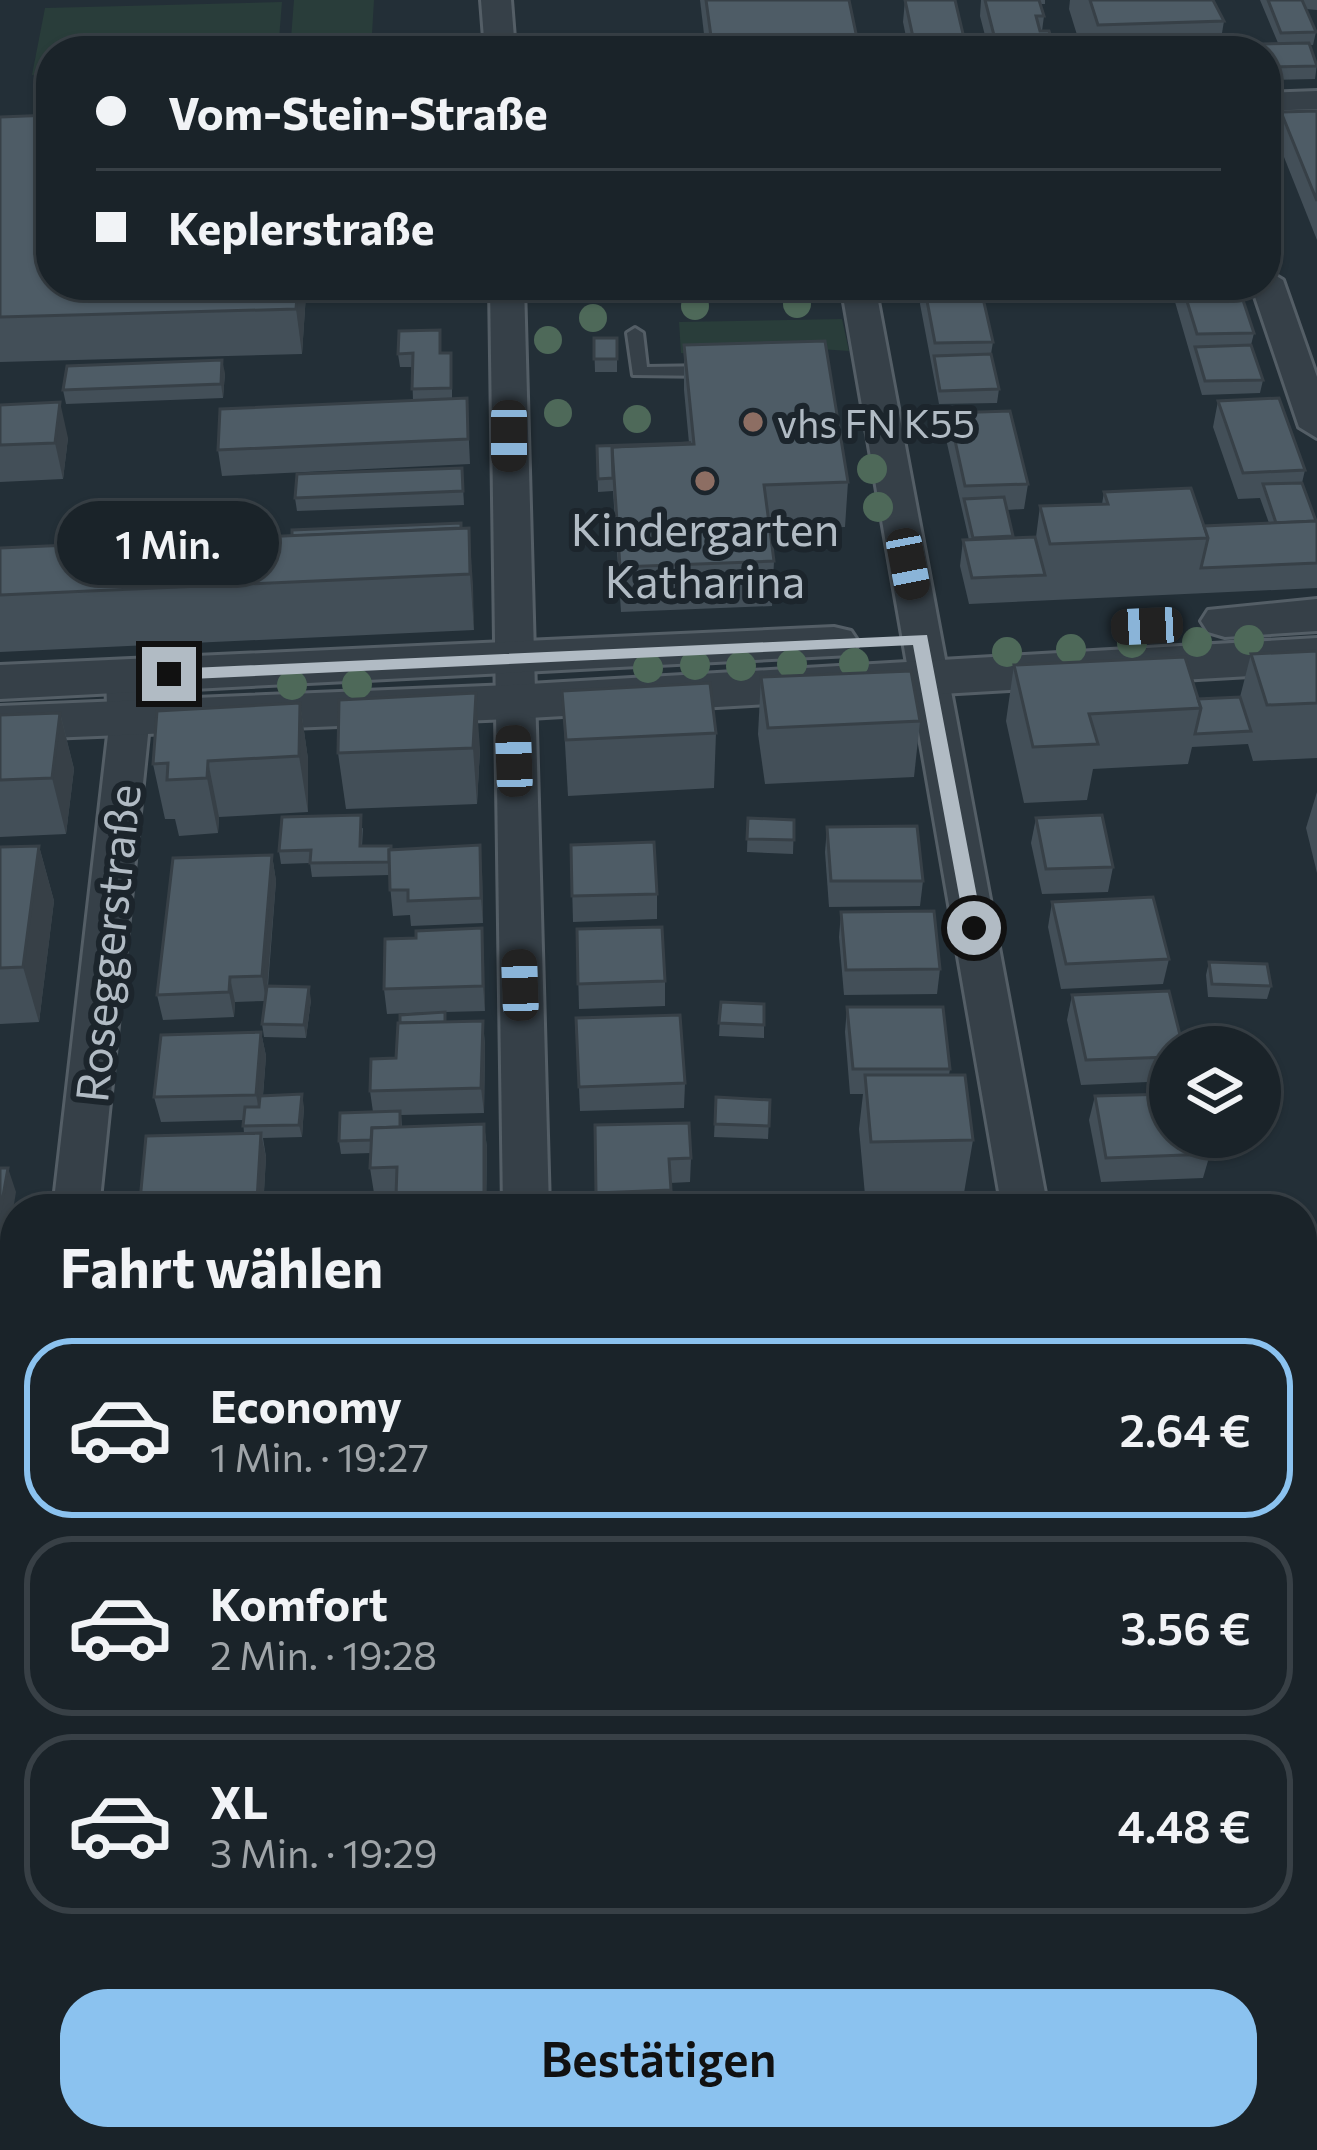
<!DOCTYPE html>
<html lang="de">
<meta charset="utf-8">
<style>
:root{--surface:#1a2329;--page:#272f35;--text:#f1f3f6;--muted:#9fa4a8;--line:#384046;--accent:#8bc2ef}
body{margin:0;font-family:Commissioner,sans-serif;background:var(--page);color:var(--text);height:100vh;display:flex;flex-direction:column;font-size:45px;white-space:nowrap}
*{box-sizing:border-box;margin:0}
p{font-size:39px;color:var(--muted)}
.icon{flex:none;width:66px;height:66px;fill:none;stroke:currentColor;stroke-width:2;stroke-linecap:round;stroke-linejoin:round}
.map{position:relative;flex:1;overflow:hidden}
.side{position:absolute;left:0px;top:1194px;width:1317px;height:957px;display:flex;flex-direction:column;background:var(--surface);border-radius:48px 48px 0 0;box-shadow:0 3px 9px #0004,0 0 0 3px var(--line)}
.side>*{flex:none}
.banner{position:absolute;left:36px;top:36px;width:1245px;height:264px;border-radius:48px;box-shadow:0 3px 9px #0004,0 0 0 3px var(--line);display:grid;align-content:center;height:264px;padding:0 60px;background:var(--surface)}
.buttons{position:absolute;left:1149px;top:1026px;display:grid;gap:24px}
.buttons a{display:grid;place-items:center;width:132px;height:132px;border-radius:50%;background:var(--surface);box-shadow:0 3px 9px #0004,0 0 0 3px var(--line);font-size:60px}
.end{position:absolute;width:54px;height:54px;margin:-27px;border:15px solid #b1bbc4;background:#111;box-shadow:0 0 0 6px #111}
.from{border-radius:50%}
.bubble{position:absolute;height:84px;border-radius:42px;background:var(--surface);box-shadow:0 3px 9px #0004,0 0 0 3px var(--line);font-size:39px;font-weight:600;line-height:84px;text-align:center}
.car{position:absolute;width:36px;height:72px;margin:-36px -18px;border-radius:15px;box-shadow:0 0 9px 3px #0007;background:linear-gradient(#222 24%,#8ab4d8 0 40%,#222 0 76%,#8ab4d8 0 86%,#222 0)}
.banner b{display:flex;align-items:center;gap:42px;height:114px;font-size:45px}
.banner b+b{border-top:3px solid var(--line)}
.banner i{width:30px;height:30px;background:var(--text)}
ul{padding:0;list-style:none}
li{display:flex;align-items:center;gap:36px;height:180px;margin:0 24px 18px;padding:0 36px;border:6px solid var(--line);border-radius:48px}
li div{flex:1}
li b{display:block;font-size:45px}
li em{font-style:normal;font-weight:600}
li.current{border-color:var(--accent)}
li>.icon{width:108px;height:108px;stroke-width:1.5}
h2{padding:0 60px;font-size:54px;line-height:144px}
.action{display:flex;gap:24px;margin-top:auto;padding:24px 60px}
.action a{flex:1;height:138px;border-radius:48px;background:var(--accent);color:#111;font-size:48px;font-weight:600;line-height:138px;text-align:center}
.map>svg:first-child{display:block}
</style>
<div class="map">
<svg width="1317" height="2150" viewBox="0 0 1317 2150">
<rect width="100%" height="100%" fill="#232f37"/>
<!-- green -->
<g fill="#293d3a">
<polygon points="294,0 374,0 371,51 290,51"/>
<polygon points="282,2 278,51 51,51 51,74 32,75 45,8"/>
<polygon points="842,319 849,351 776,346 772,362 681,353 679,322"/>
<polygon points="1302,1760 1317,1760 1317,2150 1032,2150 1030,2136 1302,2136"/>
<polygon points="0,1877 15,1877 15,2136 214,2136 213,2150 0,2150"/>
<polygon points="791,2136 952,2136 954,2150 792,2150"/>
</g>
<g fill="none" stroke-linecap="round" stroke-linejoin="round">
<!-- service casing -->
<g stroke="#545e66" stroke-width="6">
<g id="service">
<polygon points="635,328 643,333 647,367 712,366 720,371 712,376 633,375 627,333"/>
<polygon points="980,2136 1008,2136 1010,2150 982,2150"/>
</g>
</g>
<!-- minor casing -->
<g stroke="#545e66" stroke-width="6">
<g id="minor">
<polygon points="481,0 511,0 515,51 485,51"/>
<polygon points="1317,91 1317,109 1266,111 1266,93"/>
<polygon points="1266,270 1283,280 1317,377 1317,438 1299,427 1251,285 1266,285"/>
<polygon points="490,285 524,285 549,1209 503,1209"/>
<polygon points="841,285 875,285 1048,1209 1002,1209"/>
<polygon points="126,663 140,667 146,676 148,735 99,1209 53,1209 108,735 106,676 112,667"/>
<polygon points="1317,1412 1317,1456 1302,1457 1302,1413"/>
<polygon points="15,1473 15,1519 0,1520 0,1474"/>
</g>
</g>
<!-- tertiary casing -->
<g stroke="#545e66" stroke-width="6">
<g id="tertiary">
<polygon points="1317,599 1317,631 1225,637 1208,632 1201,621 1208,610"/>
<polygon points="834,627 851,631 859,643 851,655 0,699 0,665"/>
<polygon points="1317,638 1317,672 512,719 0,740 0,706 512,685"/>
</g>
</g>
<!-- service -->
<use href="#service" fill="#364048" fill-rule="evenodd"/>
<!-- minor -->
<use href="#minor" fill="#364048" fill-rule="evenodd"/>
<!-- tertiary -->
<use href="#tertiary" fill="#364048" fill-rule="evenodd"/>
</g>
<!-- trees -->
<g fill="#4e6959">
<circle cx="797" cy="304" r="14"/>
<circle cx="695" cy="306" r="14"/>
<circle cx="593" cy="318" r="14"/>
<circle cx="548" cy="340" r="14"/>
<circle cx="558" cy="413" r="14"/>
<circle cx="637" cy="419" r="14"/>
<circle cx="872" cy="469" r="15"/>
<circle cx="878" cy="507" r="15"/>
<circle cx="1249" cy="640" r="15"/>
<circle cx="1197" cy="642" r="15"/>
<circle cx="1132" cy="643" r="15"/>
<circle cx="1071" cy="649" r="15"/>
<circle cx="1007" cy="652" r="15"/>
<circle cx="854" cy="663" r="15"/>
<circle cx="792" cy="664" r="15"/>
<circle cx="695" cy="665" r="15"/>
<circle cx="741" cy="666" r="15"/>
<circle cx="648" cy="668" r="15"/>
<circle cx="357" cy="684" r="15"/>
<circle cx="292" cy="685" r="15"/>
</g>
<!-- wall -->
<g fill="#434f58">
<polygon points="700,0 849,0 858,51 706,51"/>
<polygon points="905,0 964,38 975,51 909,51 903,22"/>
<polygon points="981,0 1045,0 1045,4 1040,4 1044,16 1042,31 1055,51 989,51 980,16"/>
<polygon points="1070,0 1213,0 1224,21 1219,51 1082,51 1069,9"/>
<polygon points="1260,0 1317,0 1317,10 1306,9 1316,32 1313,45 1310,45 1317,64 1315,79 1266,80 1266,51 1257,51 1259,44 1278,43"/>
<polygon points="1317,111 1317,240 1276,137 1281,112"/>
<polygon points="0,117 51,285 339,285 339,293 306,294 302,354 0,362"/>
<polygon points="922,285 980,285 993,342 991,354 999,389 997,403 939,404 920,304"/>
<polygon points="1174,285 1238,285 1254,333 1251,345 1263,380 1260,393 1202,395 1173,295"/>
<polygon points="594,338 617,338 617,372 595,372"/>
<polygon points="684,345 848,482 845,527 770,530 774,561 772,606 621,612 613,491 598,492 597,446 689,443 684,390"/>
<polygon points="441,353 452,366 452,399 467,398 470,464 222,476 218,450 413,401 412,367 400,367 398,354"/>
<polygon points="225,373 223,398 66,404 63,390"/>
<polygon points="1218,401 1305,470 1302,483 1317,521 1317,588 969,604 960,566 963,540 969,540 946,439 949,413 1028,484 1024,509 1007,510 1013,538 1036,537 1040,506 1102,504 1104,492 1204,526 1269,523 1260,498 1238,499 1213,427"/>
<polygon points="0,405 68,438 63,479 0,482"/>
<polygon points="462,468 464,505 297,511 295,498"/>
<polygon points="469,528 474,630 0,652 0,548"/>
<polygon points="1317,651 1317,758 1253,761 1248,744 1192,747 1188,764 1093,769 1087,800 1024,803 1006,721 1014,665 1198,699 1240,697 1251,654"/>
<polygon points="761,677 920,721 914,777 765,784 758,734"/>
<polygon points="562,691 716,733 714,788 568,796"/>
<polygon points="339,700 480,749 477,804 346,809 338,753"/>
<polygon points="300,703 308,759 308,812 219,817 218,833 179,836 175,819 165,819 153,764"/>
<polygon points="60,713 74,769 66,834 0,837 0,715"/>
<polygon points="1317,792 1317,873 1306,828"/>
<polygon points="748,818 794,820 793,854 747,852"/>
<polygon points="1036,818 1113,867 1108,892 1042,894 1031,843"/>
<polygon points="827,827 923,881 920,906 829,907 825,852"/>
<polygon points="363,828 362,846 392,850 482,871 483,923 411,926 410,915 393,916 389,875 312,877 310,863 281,864 279,851"/>
<polygon points="571,845 657,894 657,919 573,922"/>
<polygon points="39,846 54,901 39,1022 0,1024 0,847"/>
<polygon points="272,855 276,881 268,986 311,1000 306,1038 264,1037 262,1024 265,1001 235,1002 234,1017 163,1020 157,995"/>
<polygon points="1052,902 1169,959 1163,984 1061,989 1048,927"/>
<polygon points="841,912 940,969 937,994 844,995 839,937"/>
<polygon points="482,928 485,1011 445,1012 446,1022 483,1021 485,1046 484,1113 401,1115 402,1127 484,1124 487,1148 486,1209 397,1209 396,1192 374,1193 370,1168 371,1153 341,1154 339,1141 373,1112 370,1091 435,1012 387,1014 384,989 416,938"/>
<polygon points="577,929 665,981 665,1006 579,1009"/>
<polygon points="1209,962 1271,986 1267,999 1208,997 1206,975"/>
<polygon points="1072,995 1170,1047 1170,1081 1081,1085 1067,1020"/>
<polygon points="721,1002 764,1004 764,1038 719,1036"/>
<polygon points="847,1007 950,1069 949,1075 973,1140 964,1193 865,1195 859,1129 863,1094 850,1094 845,1032"/>
<polygon points="576,1018 685,1083 684,1108 580,1111"/>
<polygon points="261,1032 266,1056 263,1096 304,1107 302,1137 263,1138 266,1157 263,1209 142,1209 140,1201 244,1133 243,1120 161,1122 154,1097"/>
<polygon points="1095,1096 1210,1154 1203,1178 1101,1182 1089,1120"/>
<polygon points="716,1097 770,1100 768,1139 714,1137"/>
<polygon points="595,1125 691,1158 690,1182 670,1183 671,1209 596,1209"/>
<polygon points="1317,1249 1317,1347 1303,1348 1306,1360 1302,1370 1302,1250"/>
<polygon points="15,1542 15,1733 12,1733 0,1707 0,1568 3,1568"/>
</g>
<!-- shaded-wall -->
<g fill="#374047">
<polygon points="298,285 305,285 306,294 302,354 296,309"/>
<polygon points="222,360 225,373 223,398 221,384"/>
<polygon points="60,402 68,438 63,479 55,443"/>
<polygon points="469,528 473,585 474,630 470,574"/>
<polygon points="476,693 480,749 477,804 473,748"/>
<polygon points="300,703 308,759 308,812 299,756"/>
<polygon points="60,713 74,769 66,834 52,778"/>
<polygon points="208,761 219,817 218,833 207,778"/>
<polygon points="480,845 482,871 483,923 481,898"/>
<polygon points="39,846 54,901 39,1022 23,967"/>
<polygon points="272,855 276,881 266,1001 262,976"/>
<polygon points="482,928 484,954 485,1011 483,986"/>
<polygon points="230,977 235,1002 234,1017 229,992"/>
<polygon points="309,987 311,1000 306,1038 304,1025"/>
<polygon points="483,1021 485,1046 484,1113 481,1088"/>
<polygon points="261,1032 266,1056 261,1119 256,1095"/>
<polygon points="302,1094 304,1107 302,1137 299,1125"/>
<polygon points="484,1124 487,1148 486,1209 484,1193"/>
<polygon points="261,1133 266,1157 263,1209 259,1209 257,1200"/>
<polygon points="8,1168 16,1192 4,1264 0,1253 0,1213"/>
<polygon points="0,1290 14,1329 3,1413 0,1405"/>
</g>
<!-- building -->
<g fill="#4e5c66" stroke="#374047" stroke-width="3">
<polygon points="706,0 849,0 859,48 713,51"/>
<polygon points="905,0 955,0 964,38 972,38 975,51 916,51"/>
<polygon points="985,0 1039,0 1044,16 1036,16 1040,31 1049,31 1055,51 998,51"/>
<polygon points="1090,0 1213,0 1224,21 1098,25"/>
<polygon points="1268,0 1302,0 1316,32 1281,33"/>
<polygon points="1309,43 1317,66 1267,67 1266,51 1262,51 1259,44"/>
<polygon points="1317,111 1317,201 1281,112"/>
<polygon points="51,115 51,285 298,285 296,309 0,317 0,117"/>
<polygon points="924,285 980,285 993,342 935,343"/>
<polygon points="1182,285 1238,285 1254,333 1197,334"/>
<polygon points="440,330 440,353 451,353 451,388 412,389 413,353 398,354 399,331"/>
<rect x="594" y="338" width="23" height="21"/>
<polygon points="825,341 848,482 764,485 774,561 620,567 612,447 694,444 684,345"/>
<polygon points="1251,345 1263,380 1205,381 1195,347"/>
<polygon points="991,354 999,389 940,391 934,356"/>
<polygon points="222,360 221,384 63,390 67,366"/>
<polygon points="467,398 468,439 218,450 220,409"/>
<polygon points="1279,398 1305,470 1243,473 1218,401"/>
<polygon points="60,402 55,443 0,445 0,405"/>
<polygon points="1010,411 1028,484 965,486 949,413"/>
<polygon points="691,443 612,447 613,478 598,479 597,446"/>
<polygon points="462,468 463,491 295,498 297,474"/>
<polygon points="1302,483 1316,521 1276,523 1263,484"/>
<polygon points="1191,488 1208,538 1050,544 1040,506 1108,504 1104,492"/>
<polygon points="1004,497 1013,536 973,538 964,499"/>
<polygon points="1317,521 1317,563 1201,568 1208,538 1204,526"/>
<polygon points="461,523 461,528 292,536 292,530"/>
<polygon points="469,528 470,574 0,595 0,548"/>
<polygon points="1035,537 1045,575 972,578 963,540"/>
<polygon points="1317,651 1317,703 1267,705 1251,654"/>
<polygon points="1185,657 1201,708 1089,714 1098,744 1033,747 1014,665"/>
<polygon points="911,671 920,721 768,728 761,677"/>
<polygon points="710,683 716,733 566,740 562,691"/>
<polygon points="476,693 473,748 338,753 339,700"/>
<polygon points="1240,697 1251,731 1195,734 1201,708 1198,699"/>
<polygon points="300,703 299,756 208,761 207,778 167,780 168,763 153,764 157,711"/>
<polygon points="60,713 52,778 0,780 0,715"/>
<polygon points="361,815 360,846 391,846 391,850 389,850 389,862 310,863 311,850 279,851 282,817"/>
<polygon points="1102,815 1113,867 1046,869 1036,818"/>
<polygon points="748,818 794,820 794,840 747,839"/>
<polygon points="917,826 923,881 831,881 827,827"/>
<polygon points="654,842 657,894 572,896 571,845"/>
<polygon points="480,845 481,898 408,901 408,890 390,890 389,850"/>
<polygon points="39,846 23,967 0,968 0,847"/>
<polygon points="272,855 262,976 230,977 229,992 157,995 173,858"/>
<polygon points="1153,897 1169,959 1066,964 1052,902"/>
<polygon points="934,911 940,969 846,970 841,912"/>
<polygon points="662,927 665,981 578,984 577,929"/>
<polygon points="482,928 483,986 384,989 385,939 416,938 416,931"/>
<polygon points="1209,962 1267,964 1271,986 1212,984"/>
<polygon points="267,986 309,987 304,1025 262,1024"/>
<polygon points="1169,991 1183,1047 1170,1047 1170,1057 1086,1060 1072,995"/>
<polygon points="721,1002 764,1004 764,1025 719,1023"/>
<polygon points="847,1007 943,1007 950,1069 853,1069"/>
<polygon points="445,1012 445,1022 400,1023 400,1015"/>
<polygon points="680,1015 685,1083 579,1087 576,1018"/>
<polygon points="483,1021 481,1088 370,1091 371,1059 396,1058 398,1023"/>
<polygon points="261,1032 256,1095 154,1097 161,1035"/>
<polygon points="1260,1059 1264,1084 1260,1084"/>
<polygon points="865,1075 965,1075 973,1140 871,1142"/>
<polygon points="302,1094 299,1125 243,1126 245,1107 259,1107 260,1096"/>
<polygon points="1170,1094 1170,1137 1206,1137 1210,1154 1106,1158 1095,1096"/>
<polygon points="716,1097 770,1100 769,1126 715,1124"/>
<polygon points="400,1111 400,1127 372,1128 371,1140 339,1141 340,1113"/>
<polygon points="689,1123 691,1158 669,1159 671,1190 596,1193 595,1125"/>
<polygon points="484,1124 484,1193 396,1196 397,1167 370,1168 372,1128"/>
<polygon points="261,1133 257,1200 244,1200 243,1209 192,1209 193,1198 140,1201 146,1136"/>
<polygon points="0,1168 8,1168 0,1213"/>
<polygon points="1317,1249 1317,1324 1304,1325 1302,1316 1302,1250"/>
<polygon points="15,1542 15,1687 0,1688 0,1568 3,1568 6,1543"/>
</g>
<!-- route -->
<polygon fill="#b1bbc4" points="927,635 983,928 974,935 965,928 913,645 169,680 160,674 169,669"/>
<!-- markers -->
<g fill="#8d6e63" stroke="#1c252c" stroke-width="4.5">
<circle cx="753" cy="422" r="12"/>
<circle cx="705" cy="481" r="12"/>
</g>
<g text-anchor="middle" dominant-baseline="central" stroke-width="12" stroke-linejoin="round" paint-order="stroke">
<!-- far-poi labels -->
<g font-size="39" fill="#b1bbc4" stroke="#1c252c" text-anchor="start">
<text x="777" y="422">vhs FN K55</text>
</g>
<!-- poi labels -->
<g font-size="45" fill="#b1bbc4" stroke="#1c252c">
<text x="705" y="527">Kindergarten<tspan x="705" dy="52">Katharina</tspan></text>
</g>
<!-- street labels -->
<g font-size="45" fill="#b1bbc4" stroke="#1c252c">
<text transform="translate(106 943) rotate(-84)">Roseggerstraße</text>
</g>
</g>
</svg>
<div class="buttons">
<a><svg class="icon" aria-label="layers" viewBox="0 0 24 24"><path d="M12 4l9 5-9 5-9-5zM3 14l9 5 9-5"/></svg></a>
</div>
<i class="end from" style="left:974px;top:928px"></i>
<i class="end" style="left:169px;top:674px"></i>
<div class="bubble" style="left:57px;top:501px;width:222px">1 Min.</div>
<i class="car" style="left:509px;top:436px;rotate:180deg"></i>
<i class="car" style="left:908px;top:564px;rotate:169deg"></i>
<i class="car" style="left:1147px;top:626px;rotate:267deg"></i>
<i class="car" style="left:514px;top:761px;rotate:358deg"></i>
<i class="car" style="left:520px;top:985px;rotate:358deg"></i>
<div class="banner">
<b><i class="from"></i>Vom-Stein-Straße</b>
<b><i></i>Keplerstraße</b>
</div>
<section class="side">
<h2>Fahrt wählen</h2>
<ul>
<li class="current"><svg class="icon" aria-label="car" viewBox="0 0 24 24"><path d="M5 17H2v-5l4-1 3-4h7l3 4 3 1v5h-3M9 17h6M6 11h13"/><circle cx="7" cy="17" r="2"/><circle cx="17" cy="17" r="2"/></svg><div><b>Economy</b><p>1 Min. · 19:27</p></div><em>2.64 €</em></li>
<li><svg class="icon" aria-label="car" viewBox="0 0 24 24"><path d="M5 17H2v-5l4-1 3-4h7l3 4 3 1v5h-3M9 17h6M6 11h13"/><circle cx="7" cy="17" r="2"/><circle cx="17" cy="17" r="2"/></svg><div><b>Komfort</b><p>2 Min. · 19:28</p></div><em>3.56 €</em></li>
<li><svg class="icon" aria-label="car" viewBox="0 0 24 24"><path d="M5 17H2v-5l4-1 3-4h7l3 4 3 1v5h-3M9 17h6M6 11h13"/><circle cx="7" cy="17" r="2"/><circle cx="17" cy="17" r="2"/></svg><div><b>XL</b><p>3 Min. · 19:29</p></div><em>4.48 €</em></li>
</ul>
<div class="action"><a>Bestätigen</a></div>
</section>
</div>
